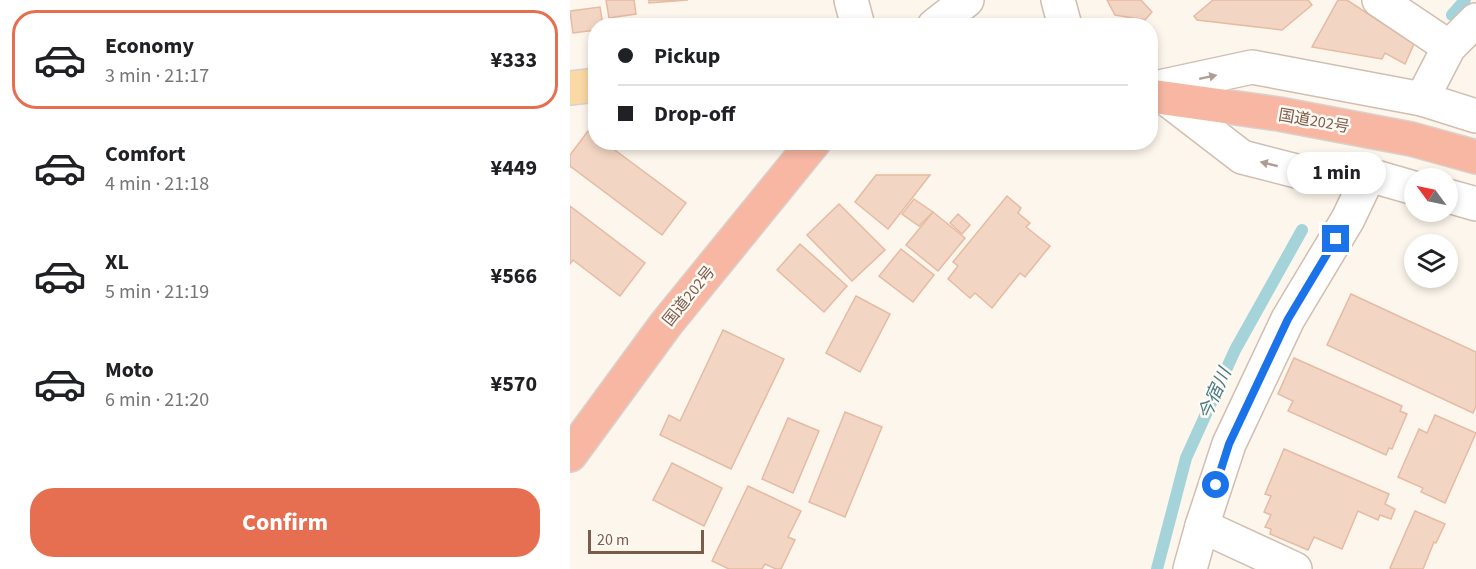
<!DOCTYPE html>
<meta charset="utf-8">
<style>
:root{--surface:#fff;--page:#f6f6f6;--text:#202124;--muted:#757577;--line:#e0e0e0;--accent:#e76f51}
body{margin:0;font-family:"Source Sans 3","Noto Sans JP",sans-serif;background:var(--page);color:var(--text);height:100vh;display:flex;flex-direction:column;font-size:22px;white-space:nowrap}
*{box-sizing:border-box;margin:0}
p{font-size:20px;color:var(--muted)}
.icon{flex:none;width:33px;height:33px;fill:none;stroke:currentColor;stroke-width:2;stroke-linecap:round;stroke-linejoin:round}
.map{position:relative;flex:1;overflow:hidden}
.panel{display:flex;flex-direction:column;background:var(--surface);width:570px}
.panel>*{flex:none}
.hud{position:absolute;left:18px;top:18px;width:570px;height:132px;border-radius:24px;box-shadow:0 3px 9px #0003;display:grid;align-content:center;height:132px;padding:0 30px;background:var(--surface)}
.needle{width:39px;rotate:303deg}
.controls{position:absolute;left:834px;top:168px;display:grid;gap:12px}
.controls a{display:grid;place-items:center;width:54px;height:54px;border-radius:50%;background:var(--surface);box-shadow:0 3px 9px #0003;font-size:30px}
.scale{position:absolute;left:18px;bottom:15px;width:116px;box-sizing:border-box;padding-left:6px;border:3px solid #7a5c4d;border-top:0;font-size:16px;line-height:21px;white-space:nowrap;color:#7a5c4d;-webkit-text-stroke:4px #fffaf3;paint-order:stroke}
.end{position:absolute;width:27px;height:27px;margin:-14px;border:8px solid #1a73e8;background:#fff;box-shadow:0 0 0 3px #fff}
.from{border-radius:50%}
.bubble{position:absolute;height:42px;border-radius:21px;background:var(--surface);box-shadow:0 3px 9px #0003;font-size:20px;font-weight:700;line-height:42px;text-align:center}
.hud b{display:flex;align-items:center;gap:21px;height:57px;font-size:22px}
.hud b+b{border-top:2px solid var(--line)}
.hud i{width:15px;height:15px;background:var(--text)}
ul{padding:10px 0 0;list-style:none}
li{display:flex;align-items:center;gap:18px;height:99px;margin:0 12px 9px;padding:0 18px;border:3px solid transparent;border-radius:24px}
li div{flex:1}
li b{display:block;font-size:22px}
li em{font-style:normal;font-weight:700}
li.on{border-color:var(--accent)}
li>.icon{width:54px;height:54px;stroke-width:1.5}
.primary-button{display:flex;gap:12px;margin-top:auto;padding:12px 30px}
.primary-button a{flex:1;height:69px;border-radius:24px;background:var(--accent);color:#fff;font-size:24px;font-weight:700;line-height:69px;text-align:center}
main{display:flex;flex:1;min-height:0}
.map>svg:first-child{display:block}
</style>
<main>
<section class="panel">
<ul>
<li class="on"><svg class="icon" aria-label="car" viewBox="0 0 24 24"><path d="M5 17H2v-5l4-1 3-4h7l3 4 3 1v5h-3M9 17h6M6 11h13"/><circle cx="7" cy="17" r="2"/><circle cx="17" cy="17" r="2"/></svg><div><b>Economy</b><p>3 min · 21:17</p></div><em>¥333</em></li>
<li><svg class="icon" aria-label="car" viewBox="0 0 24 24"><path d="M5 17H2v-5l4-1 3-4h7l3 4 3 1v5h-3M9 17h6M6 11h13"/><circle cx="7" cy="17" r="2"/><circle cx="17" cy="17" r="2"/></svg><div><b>Comfort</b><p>4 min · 21:18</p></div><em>¥449</em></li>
<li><svg class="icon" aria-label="car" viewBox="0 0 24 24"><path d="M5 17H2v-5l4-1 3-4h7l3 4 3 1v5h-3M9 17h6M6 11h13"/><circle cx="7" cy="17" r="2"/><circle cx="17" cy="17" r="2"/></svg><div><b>XL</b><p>5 min · 21:19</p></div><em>¥566</em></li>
<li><svg class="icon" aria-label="car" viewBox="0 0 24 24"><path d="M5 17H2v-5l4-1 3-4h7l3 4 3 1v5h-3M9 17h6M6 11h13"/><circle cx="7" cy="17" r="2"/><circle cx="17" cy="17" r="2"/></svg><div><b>Moto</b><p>6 min · 21:20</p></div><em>¥570</em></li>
</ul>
<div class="primary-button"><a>Confirm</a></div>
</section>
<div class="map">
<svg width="906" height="569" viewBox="0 0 906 569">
<rect width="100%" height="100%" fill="#fdf6ec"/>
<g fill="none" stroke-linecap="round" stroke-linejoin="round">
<!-- stream -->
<g stroke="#a5d3da" stroke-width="12">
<polyline points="882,15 895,0"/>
<polyline points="587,569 616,458 665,350 732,230"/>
</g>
</g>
<!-- building -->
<g fill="#f3d5c3" stroke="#e6bba3" stroke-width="1.5">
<polygon points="36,0 64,0 66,14 39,18"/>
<polygon points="79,0 118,0 79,3"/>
<polygon points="537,0 571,0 582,12 575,20 545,15"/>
<polygon points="643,0 738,0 742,5 712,30 627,20 624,16"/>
<polygon points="768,0 777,0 844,44 835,64 815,53 812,59 742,47"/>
<polygon points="30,7 33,26 26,26 26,30 3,33 0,11"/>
<polygon points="18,131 26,136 26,142 34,142 116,203 92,235 0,166 0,155"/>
<polygon points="306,175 360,175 318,229 285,202"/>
<polygon points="437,196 451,208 448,213 460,223 456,227 480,246 455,277 450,273 422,308 405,293 400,298 378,279 388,266 383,262"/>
<polygon points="344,199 363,212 349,226 332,214"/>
<polygon points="269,204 315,250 282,281 237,235"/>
<polygon points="0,206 75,263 50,296 3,260 0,264"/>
<polygon points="363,212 395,238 368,271 336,245"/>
<polygon points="388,214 400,225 392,234 380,223"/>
<polygon points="230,244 277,286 254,312 207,270"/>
<polygon points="331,249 364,275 343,302 309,276"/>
<polygon points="781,294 906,352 906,406 903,413 757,345"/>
<polygon points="286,296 320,314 290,372 256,353"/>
<polygon points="153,330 214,359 161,469 90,435 99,415 110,421"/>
<polygon points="724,358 832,406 830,411 837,414 822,449 819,448 816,455 718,411 723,401 708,394"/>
<polygon points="275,412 312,427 275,517 239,502"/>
<polygon points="865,415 906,433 875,503 851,492 853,488 828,477 849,429 857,433"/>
<polygon points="218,418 249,431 223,493 192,479"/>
<polygon points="714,449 819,494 815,504 825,509 821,519 810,515 808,520 788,511 772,549 744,537 738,550 700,534 701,529 695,527 701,515 694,512 701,496 695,494"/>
<polygon points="102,463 152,488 134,526 83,500"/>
<polygon points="178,486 231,511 218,537 225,540 211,569 206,569 195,564 192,569 159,569 142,561"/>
<polygon points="845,511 875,524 866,543 864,542 853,569 822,569 820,568"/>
</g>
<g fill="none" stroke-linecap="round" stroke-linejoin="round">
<!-- minor casing -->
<g stroke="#d1beb0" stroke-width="36">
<g id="minor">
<polyline points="281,0 288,26"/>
<polyline points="488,0 495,26"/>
<polyline points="809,0 879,47"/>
<polyline points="364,26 397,0"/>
<polyline points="580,89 682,67 852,99 906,116"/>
<polyline points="594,97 672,157 734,173 799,175 844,188"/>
<polyline points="852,99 879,47 906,20"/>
<polyline points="878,196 906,204"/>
<polyline points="632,526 725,569"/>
<polyline points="620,569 632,526 659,444 718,319 778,219 799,175"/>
</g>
</g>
<!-- major casing -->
<g stroke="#dad1cd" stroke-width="36">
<polyline id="major" points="0,88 26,85"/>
</g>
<!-- highway casing -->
<g stroke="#dad1cd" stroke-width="36">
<g id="highway">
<polyline points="580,96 709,114 841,139 906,157"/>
<polyline points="0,455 96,324 244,142"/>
</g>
</g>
<!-- minor -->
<use href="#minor" stroke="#fff" stroke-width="33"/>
<!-- major -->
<use href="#major" stroke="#fbd9a5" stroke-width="33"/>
<!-- highway -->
<use href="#highway" stroke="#f7b7a3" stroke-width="33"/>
</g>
<!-- one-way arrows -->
<defs><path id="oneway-solid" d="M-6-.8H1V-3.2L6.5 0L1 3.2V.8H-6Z" transform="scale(1.5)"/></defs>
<g fill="#af9d94">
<use href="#oneway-solid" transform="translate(638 77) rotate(-12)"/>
<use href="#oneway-solid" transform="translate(699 164) rotate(-166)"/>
</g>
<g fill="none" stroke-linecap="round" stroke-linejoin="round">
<!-- route -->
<polyline stroke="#1a73e8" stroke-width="8" points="646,485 659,444 718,319 766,239"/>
</g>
<g text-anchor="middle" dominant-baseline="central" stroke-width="5" stroke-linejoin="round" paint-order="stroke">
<!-- street labels -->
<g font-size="16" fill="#7a5c4d" stroke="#fffaf3">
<text transform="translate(744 121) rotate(10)">国道202号</text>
<text transform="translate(119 296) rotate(-51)">国道202号</text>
</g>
<!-- water labels -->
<g font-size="18" font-style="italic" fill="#437c86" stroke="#fffaf3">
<text transform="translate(645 394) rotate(-66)">今宿川</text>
</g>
</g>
</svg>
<div class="controls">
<a><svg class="needle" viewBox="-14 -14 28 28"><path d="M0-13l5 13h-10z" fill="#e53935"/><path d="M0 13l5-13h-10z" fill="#757577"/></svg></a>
<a><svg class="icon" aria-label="layers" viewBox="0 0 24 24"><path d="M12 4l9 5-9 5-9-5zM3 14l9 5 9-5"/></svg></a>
</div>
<div class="scale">20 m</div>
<i class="end from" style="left:646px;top:485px"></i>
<i class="end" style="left:766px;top:239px"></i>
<div class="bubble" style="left:717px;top:152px;width:99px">1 min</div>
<div class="hud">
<b><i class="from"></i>Pickup</b>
<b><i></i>Drop-off</b>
</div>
</div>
</main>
